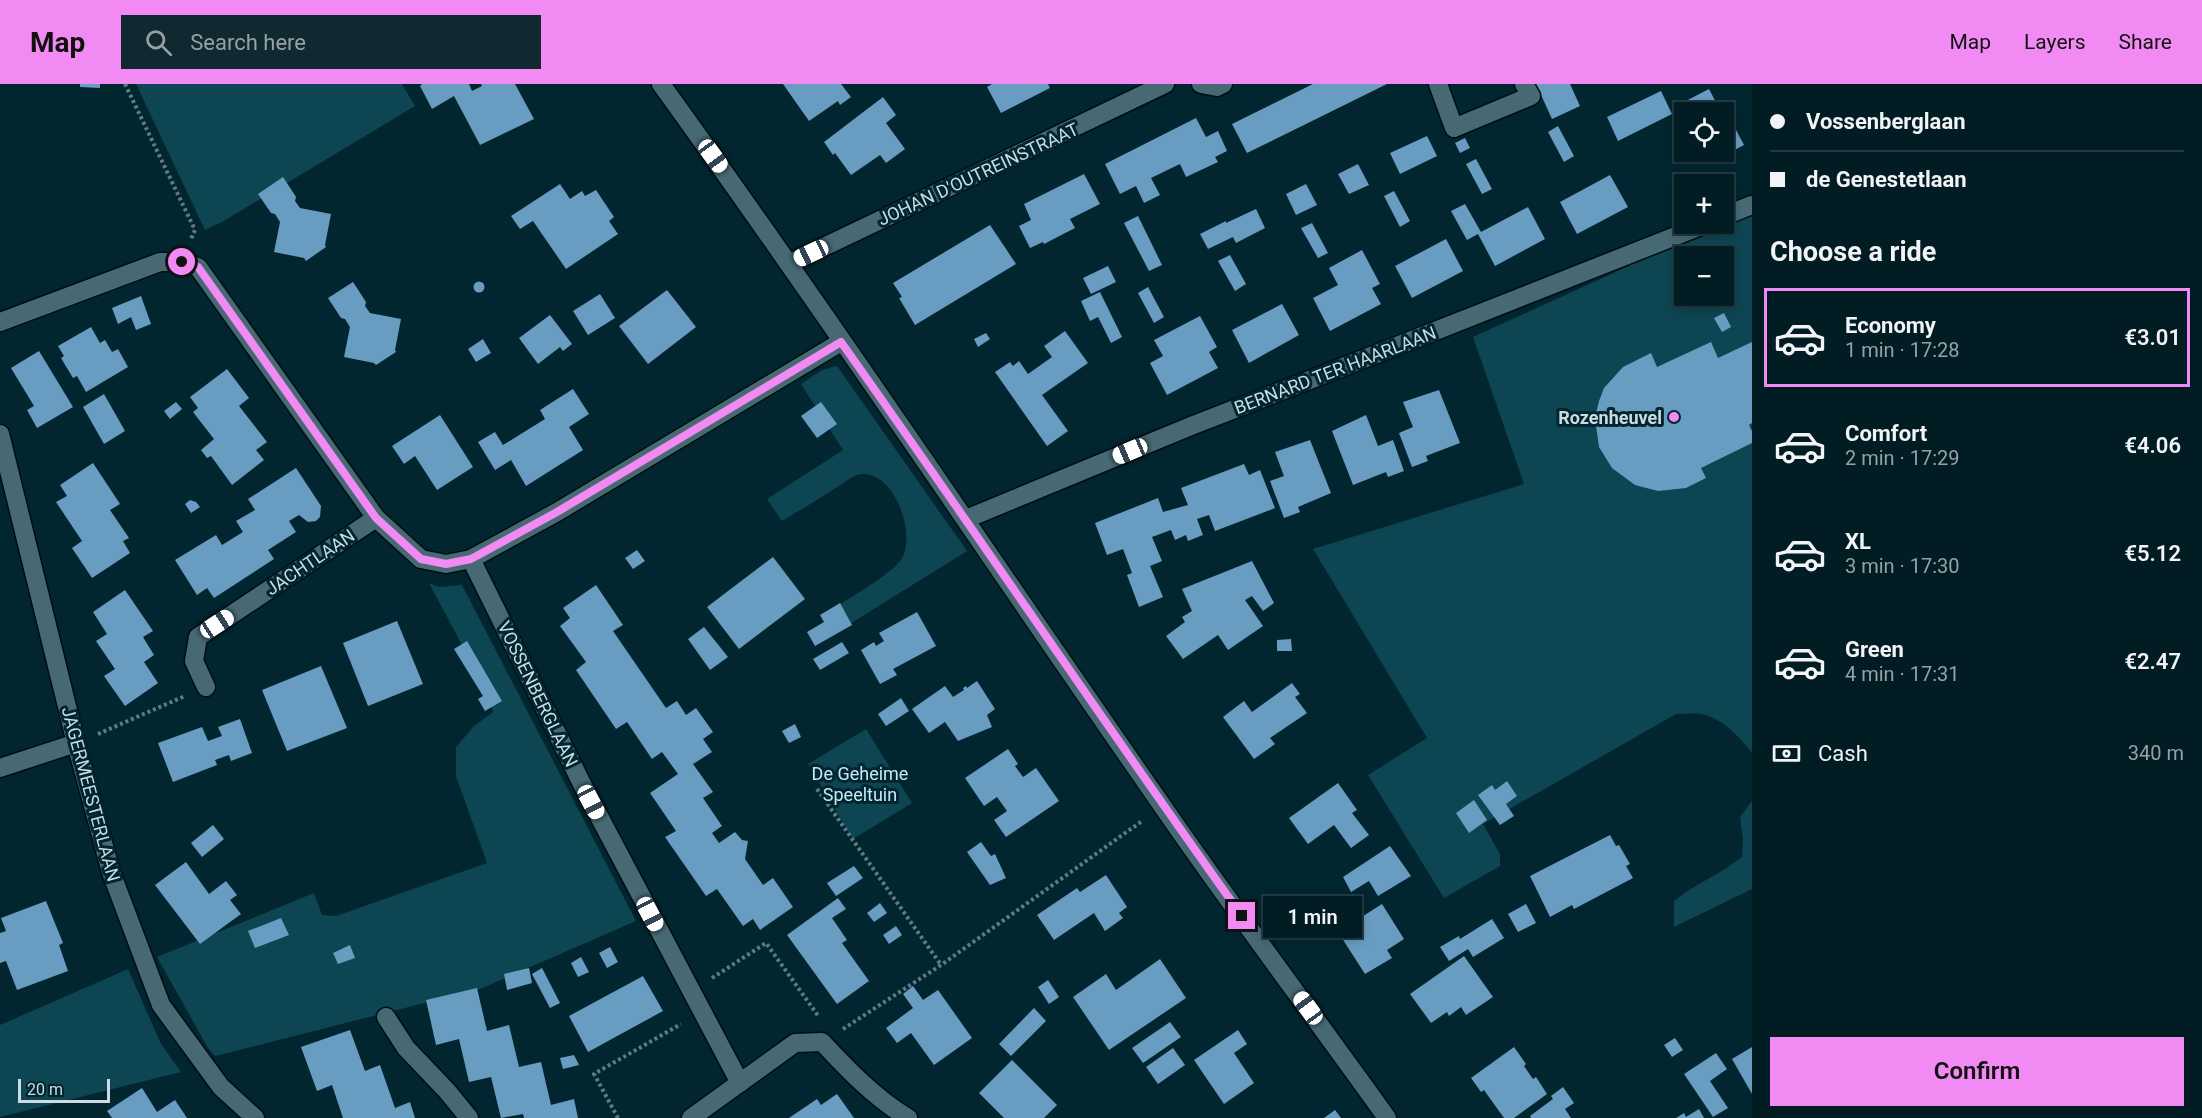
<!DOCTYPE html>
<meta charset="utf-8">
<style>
:root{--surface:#021c23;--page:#102930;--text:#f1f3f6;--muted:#96a1a6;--line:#233a41;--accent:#f28af3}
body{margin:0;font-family:Roboto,sans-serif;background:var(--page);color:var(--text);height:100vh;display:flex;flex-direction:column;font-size:22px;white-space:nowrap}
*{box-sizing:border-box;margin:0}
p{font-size:20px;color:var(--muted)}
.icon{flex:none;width:33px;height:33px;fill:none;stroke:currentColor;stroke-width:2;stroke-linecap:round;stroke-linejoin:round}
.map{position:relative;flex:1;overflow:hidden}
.details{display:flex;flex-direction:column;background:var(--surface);width:450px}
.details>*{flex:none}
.banner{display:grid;align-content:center;height:132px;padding:0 18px;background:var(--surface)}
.fabs{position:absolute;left:1674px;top:18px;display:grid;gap:12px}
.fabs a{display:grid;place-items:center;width:60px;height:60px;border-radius:0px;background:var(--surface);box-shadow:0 3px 9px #0003,0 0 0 2px var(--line);font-size:30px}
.scale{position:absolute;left:18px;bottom:15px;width:92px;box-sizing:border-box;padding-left:6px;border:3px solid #cadce2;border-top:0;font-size:16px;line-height:21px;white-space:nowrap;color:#cadce2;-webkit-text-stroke:4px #02262f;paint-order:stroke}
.end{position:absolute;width:27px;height:27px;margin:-14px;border:8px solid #f28af3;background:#111;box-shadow:0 0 0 3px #111}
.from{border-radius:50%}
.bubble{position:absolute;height:42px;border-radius:0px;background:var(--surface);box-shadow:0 3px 9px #0003,0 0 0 2px var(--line);font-size:20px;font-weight:600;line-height:42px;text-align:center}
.car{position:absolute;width:18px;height:36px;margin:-18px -9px;border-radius:8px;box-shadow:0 0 4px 2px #0007;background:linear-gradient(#fff 24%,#345 0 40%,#fff 0 76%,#345 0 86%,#fff 0)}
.banner b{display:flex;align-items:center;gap:21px;height:57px;font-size:22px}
.banner b+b{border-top:2px solid var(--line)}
.banner i{width:15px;height:15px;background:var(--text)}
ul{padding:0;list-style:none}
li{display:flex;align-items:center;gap:18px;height:99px;margin:0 12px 9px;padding:0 6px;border:3px solid transparent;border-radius:0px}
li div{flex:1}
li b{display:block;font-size:22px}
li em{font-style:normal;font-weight:600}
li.active{border-color:var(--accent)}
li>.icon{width:54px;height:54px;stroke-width:1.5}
h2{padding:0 18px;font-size:27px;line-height:72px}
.pay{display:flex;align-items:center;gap:15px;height:66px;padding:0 18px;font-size:22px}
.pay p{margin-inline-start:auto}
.primary-button{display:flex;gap:12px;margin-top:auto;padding:12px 18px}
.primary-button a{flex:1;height:69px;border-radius:0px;background:var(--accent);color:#111;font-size:24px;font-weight:600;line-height:69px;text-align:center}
header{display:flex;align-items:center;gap:36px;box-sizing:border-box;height:84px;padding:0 30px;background:var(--accent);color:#111}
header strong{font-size:28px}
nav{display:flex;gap:33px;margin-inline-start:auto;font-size:21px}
.search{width:420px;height:54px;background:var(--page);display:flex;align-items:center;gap:15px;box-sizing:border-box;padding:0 21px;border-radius:0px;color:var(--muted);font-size:22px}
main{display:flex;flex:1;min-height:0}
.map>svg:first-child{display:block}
</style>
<header>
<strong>Map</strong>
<div class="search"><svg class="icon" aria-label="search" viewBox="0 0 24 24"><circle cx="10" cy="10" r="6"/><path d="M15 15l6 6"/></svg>Search here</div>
<nav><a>Map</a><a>Layers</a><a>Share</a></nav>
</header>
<main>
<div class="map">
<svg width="1752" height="1034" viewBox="0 0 1752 1034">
<rect width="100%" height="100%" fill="#02262f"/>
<!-- green -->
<g fill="#0e4552" fill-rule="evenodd">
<polygon points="136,0 402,0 415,22 222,138 205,146"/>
<path d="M1752,131V669C1740,653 1720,632 1700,630C1692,629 1684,630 1676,630L1483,740L1500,770V782L1444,814L1368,691L1427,654L1313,465L1524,400L1473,253L1677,160ZM1684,172H1724V212H1684Z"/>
<path d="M837,282L967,467L832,551L824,530C842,518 888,493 900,477C919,453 893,381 857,391C850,393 843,400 837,403C819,415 800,426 782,437L767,415L843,366L801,300L822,286Z"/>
<polygon points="429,499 439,503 462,501 636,837 480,905 215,972 208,964 157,873 314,809 322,831 336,832 487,779 456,692 456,663 474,642 493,628 490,614"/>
<polygon points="866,645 912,719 853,755 808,680"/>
<path d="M1752,717V805L1674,843V817C1695,800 1721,790 1742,773L1743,756L1740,733Z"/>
<polygon points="128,885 161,960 181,988 0,1033 0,941"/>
</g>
<!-- building -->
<g fill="#699cc1">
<polygon points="80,0 100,0 100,4 80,3"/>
<polygon points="422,0 469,0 472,7 482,2 481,0 515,0 534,35 480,61 454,12 432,25 420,2"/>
<polygon points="783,0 841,0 851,13 840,21 838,17 809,37"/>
<polygon points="992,0 1048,0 1050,4 1001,29 987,3"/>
<polygon points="1313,0 1387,0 1247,69 1232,40"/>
<polygon points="1536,0 1570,0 1580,22 1552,35"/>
<polygon points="1709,5 1721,28 1687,28 1682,19"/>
<polygon points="1661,7 1672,30 1618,57 1607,33"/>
<polygon points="883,13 896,31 886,39 905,65 886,79 880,71 851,91 835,69 833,71 824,58"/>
<polygon points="1724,33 1730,46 1735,44 1744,61 1712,78 1707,68 1724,68"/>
<polygon points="1196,34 1206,53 1218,47 1227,67 1215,73 1218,78 1186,93 1180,80 1151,94 1160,111 1144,119 1136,102 1120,110 1105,80"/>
<polygon points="1558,42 1574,72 1564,78 1548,48"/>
<polygon points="1427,52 1437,72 1400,90 1390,69"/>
<polygon points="1465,54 1470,64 1460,69 1455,59"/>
<polygon points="1476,75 1492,105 1482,110 1466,80"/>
<polygon points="1358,80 1369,101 1349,110 1338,90"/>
<polygon points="1084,90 1100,120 1070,135 1075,144 1044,160 1043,158 1030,164 1019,142 1031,136 1024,120"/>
<polygon points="1610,91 1628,123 1577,150 1560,118"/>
<polygon points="283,93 296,113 295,117 300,124 331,130 325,161 326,163 306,177 304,174 274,168 280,138 275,130 271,129 258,110"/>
<polygon points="560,100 570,115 582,107 585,112 596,106 614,133 609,137 618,150 566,185 533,137 520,145 511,132"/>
<polygon points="1306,100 1317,121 1296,131 1286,110"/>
<polygon points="1394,107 1410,137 1400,143 1384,112"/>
<polygon points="1465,120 1481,148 1528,123 1545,155 1495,182 1478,150 1467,156 1451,127"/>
<polygon points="1256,125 1265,144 1236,159 1233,153 1208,165 1200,150 1226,137 1226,139"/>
<polygon points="1138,132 1162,181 1149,187 1124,139"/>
<polygon points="1312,139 1328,169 1318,174 1301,144"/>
<polygon points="990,141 1016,180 915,241 899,214 902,213 893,199"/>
<polygon points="1446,155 1463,187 1412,214 1395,182"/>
<polygon points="1362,166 1380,200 1372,204 1381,220 1330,247 1313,214 1338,201 1329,184"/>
<polygon points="1230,171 1246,200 1235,207 1218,177"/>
<polygon points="1108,182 1116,198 1091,210 1083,194"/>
<circle cx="479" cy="203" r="5.5"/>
<polygon points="353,198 366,218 365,222 370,229 401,235 395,266 396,268 376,281 374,279 344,273 350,243 345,235 341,234 328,214"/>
<polygon points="1148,203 1164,233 1154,239 1138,209"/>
<polygon points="667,206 696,243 648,280 619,242"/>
<polygon points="1100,208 1122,253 1111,259 1098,233 1090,237 1081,217"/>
<polygon points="600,210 615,234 588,251 573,227"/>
<polygon points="141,212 151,240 136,246 131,233 118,240 112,224"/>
<polygon points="1282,220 1299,251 1249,279 1232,246"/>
<polygon points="1724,229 1731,243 1722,248 1714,234"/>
<polygon points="550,231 572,260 563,267 560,263 538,280 519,254"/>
<polygon points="1200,232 1217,263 1209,268 1218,284 1167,311 1150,279 1163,272 1154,256"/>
<polygon points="91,243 100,259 105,256 112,268 118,265 128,283 86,308 77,292 73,294 61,274 64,272 58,262"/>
<polygon points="1065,247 1088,279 1042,311 1068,347 1047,362 995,288 1010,278 1013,282 1019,277 1028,290 1052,273 1044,262"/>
<polygon points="986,249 990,255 978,263 974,255"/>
<polygon points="483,255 491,269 476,278 468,265"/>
<polygon points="1711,258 1718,274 1752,258 1752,339 1749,341 1752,347 1752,359 1701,384 1706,394 1686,404 1658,407 1635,401 1612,384 1599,363 1595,334 1599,317 1604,304 1623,283 1651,269 1657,283"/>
<polygon points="39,267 73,323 37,344 27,326 34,322 11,284"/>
<polygon points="227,285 249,314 239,322 267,358 256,366 264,376 232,401 211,372 207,374 201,366 214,355 193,328 198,324 190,313"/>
<polygon points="573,305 589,330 569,343 583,366 526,402 511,376 495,386 478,358 495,348 503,361 545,335 540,326"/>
<polygon points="1439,306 1460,359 1426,372 1428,377 1412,383 1399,349 1413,343 1403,318"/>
<polygon points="104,310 125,347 104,360 83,323"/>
<polygon points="176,318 182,325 170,335 164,327"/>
<polygon points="821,318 837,340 817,354 801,332"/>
<polygon points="440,331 473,383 437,406 415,372 404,380 392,362"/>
<polygon points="1366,331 1378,362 1393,356 1404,387 1388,393 1386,388 1353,401 1332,347"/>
<polygon points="1310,356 1331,409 1298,423 1300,428 1284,434 1270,397 1284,392 1275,368"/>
<polygon points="93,379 120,420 110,426 129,454 123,457 130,469 92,494 72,464 82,457 56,418 67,412 60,401"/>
<polygon points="1244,380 1249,391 1260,386 1275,424 1215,447 1209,431 1197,435 1203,451 1188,457 1186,451 1175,456 1171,446 1152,453 1162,477 1150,482 1163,513 1139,523 1127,491 1132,489 1123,465 1107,471 1095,439 1158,414 1163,428 1188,421 1181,404"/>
<polygon points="296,384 321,422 320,433 316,437 308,438 299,431 289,437 296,448 268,466 274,475 214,514 207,504 197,511 175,476 216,451 222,461 243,448 236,437 255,426 248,415"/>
<polygon points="190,416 196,418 200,423 191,429 185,420"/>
<polygon points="637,466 645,477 633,485 625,474"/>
<polygon points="773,473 805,515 739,565 707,523"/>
<polygon points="1252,477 1274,519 1263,527 1252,512 1245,516 1263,542 1228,566 1218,551 1183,575 1166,552 1185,538 1182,533 1192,527 1182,505"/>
<polygon points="596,501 623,541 613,547 666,624 677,617 686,631 696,624 713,648 703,655 712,668 693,680 713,708 703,714 722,742 712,749 719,759 735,748 742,756 748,757 745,775 763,801 773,794 793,823 760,846 753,835 743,842 717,805 706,812 665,753 676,747 650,709 678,690 662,668 652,675 627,638 616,645 576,586 586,578 560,542 570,534 563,524"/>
<polygon points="125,506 153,547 143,553 154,571 144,578 158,599 125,622 104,592 115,585 96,557 107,550 93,528"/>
<polygon points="840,519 852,541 815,562 807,548 824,538 820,531"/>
<polygon points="917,528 936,562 893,585 897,591 880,600 861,566 874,558 876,562 884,557 879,549"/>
<polygon points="397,537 423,600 368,622 343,559"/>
<polygon points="704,543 728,573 710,586 688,555"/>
<polygon points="1291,555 1292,567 1277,567 1277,556"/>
<polygon points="467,557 502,617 485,627 478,615 483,612 454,565"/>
<polygon points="842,558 849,569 820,586 813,575"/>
<polygon points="321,582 347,644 287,667 262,606"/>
<polygon points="977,597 995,625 987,631 992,643 958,657 945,638 929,649 912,625 945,602 953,613 964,606 963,604 966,602 967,604"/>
<polygon points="1292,599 1300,610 1295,613 1307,629 1270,654 1275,660 1254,675 1223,633 1244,617 1252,628"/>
<polygon points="901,614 909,627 886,642 878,630"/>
<polygon points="240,635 252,669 231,677 229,671 215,676 217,681 173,698 158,659 202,643 208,657 222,652 218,643"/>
<polygon points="795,640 801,653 789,659 782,647"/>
<polygon points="1008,665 1018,680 1015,682 1023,693 1036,684 1059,717 1006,753 994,736 1007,727 997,713 984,722 965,694"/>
<polygon points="1507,697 1517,712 1506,720 1514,732 1500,741 1478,711 1492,701 1495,706"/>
<polygon points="1338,699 1357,726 1352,729 1369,751 1351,764 1334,741 1308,760 1289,734"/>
<polygon points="1474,716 1487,736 1469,749 1456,729"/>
<polygon points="213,741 224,755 202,773 191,759"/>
<polygon points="1610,751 1616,762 1619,761 1630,780 1626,782 1633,794 1574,825 1572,821 1550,833 1530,792"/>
<polygon points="981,758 991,772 995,770 1006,794 990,801 967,768"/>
<polygon points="1390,762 1411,792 1378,812 1369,797 1351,808 1343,793"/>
<polygon points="186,778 209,810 226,797 237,811 230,816 241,830 200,860 155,801"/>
<polygon points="854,782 863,794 836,812 827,799"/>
<polygon points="1106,791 1127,823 1119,829 1123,834 1105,847 1094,829 1054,856 1037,831 1077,804 1080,808"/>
<polygon points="838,814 846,825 832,834 847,856 842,859 869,897 837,920 787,851"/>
<polygon points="46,817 63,859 59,861 68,887 17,906 6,877 0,879 0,849 6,847 1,834"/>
<polygon points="880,819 887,829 874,838 867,829"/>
<polygon points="1382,820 1404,855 1387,866 1392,874 1365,890 1338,848"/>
<polygon points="1526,820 1536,839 1518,848 1508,830"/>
<polygon points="281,834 289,851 255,864 248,847"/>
<polygon points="1492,835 1504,854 1473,873 1468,865 1449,877 1440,863 1459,852 1460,855"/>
<polygon points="896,842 902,851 889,860 883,851"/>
<polygon points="350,861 355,874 338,880 333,869"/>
<polygon points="610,863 618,878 607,884 599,869"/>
<polygon points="1464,872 1493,913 1466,931 1461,923 1449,932 1447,928 1431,939 1410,910"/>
<polygon points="581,873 589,888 578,893 571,879"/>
<polygon points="1160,875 1186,914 1109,966 1073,913 1106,890 1116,906"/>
<polygon points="529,884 532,899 507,906 504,890"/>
<polygon points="542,884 560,919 550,924 532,890"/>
<polygon points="643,892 663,927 588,968 569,932"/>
<polygon points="1048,896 1059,913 1049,920 1038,903"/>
<polygon points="913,902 923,916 938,906 972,954 934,981 911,949 897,959 886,944 913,924 903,910"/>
<polygon points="477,904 487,947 509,941 519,983 541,978 551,1021 574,1015 578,1034 524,1034 523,1030 501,1034 491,993 469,998 459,955 436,961 426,916"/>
<polygon points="1034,924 1046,937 1011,972 999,960"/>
<polygon points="1170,938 1181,953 1143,979 1132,964"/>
<polygon points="350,946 365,987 380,981 395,1024 410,1018 415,1034 343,1034 332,1001 317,1007 301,963"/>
<polygon points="1238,946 1247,960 1234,969 1254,999 1224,1020 1194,976"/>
<polygon points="1675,954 1683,966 1672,973 1664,961"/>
<polygon points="1514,963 1526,980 1524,982 1533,995 1536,993 1547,1010 1514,1034 1504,1034 1484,1006 1481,1008 1471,994"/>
<polygon points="1752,963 1752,1010 1732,975"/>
<polygon points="1173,964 1185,981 1158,1000 1146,983"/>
<polygon points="1716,969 1727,985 1710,997 1728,1024 1713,1033 1684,990"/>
<polygon points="574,971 579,981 563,985 560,974"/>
<polygon points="1012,976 1057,1021 1044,1034 1004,1034 979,1009"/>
<polygon points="1563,1003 1574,1019 1565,1025 1571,1034 1531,1034 1530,1032 1553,1015 1551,1012"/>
<polygon points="142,1004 157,1028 175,1016 187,1034 112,1034 107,1027"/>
<polygon points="837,1010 854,1034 789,1034 817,1015 821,1021"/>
<polygon points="1699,1025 1704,1034 1676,1034 1684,1029 1686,1033"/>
<polygon points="1335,1026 1341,1034 1324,1034"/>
</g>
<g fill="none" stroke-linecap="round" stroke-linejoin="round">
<!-- minor casing -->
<g stroke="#000e14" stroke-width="21">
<g id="minor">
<path d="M661,0C832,237 994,480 1161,720C1234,826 1312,929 1387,1034"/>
<polyline points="1201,0 1217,3 1223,0"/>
<polyline points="1438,0 1454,44 1531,12 1524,0"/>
<polyline points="1724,132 1752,121"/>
<polyline points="790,179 1165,0"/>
<polyline points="0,238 160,178 182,178 198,183 376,434 421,475 446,480 471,475 557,428 841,258"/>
<polyline points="0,350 76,659 111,788 161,921 221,1003 255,1034"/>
<polyline points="966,435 1191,342 1420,253 1706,140"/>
<polyline points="471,475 582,700 740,999"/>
<polyline points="206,603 194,577 198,553 376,434"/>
<polyline points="0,684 76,659"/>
<polyline points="386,933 406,964 447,1007 469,1034"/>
<path d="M691,1034L795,959L822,958C848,986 875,1014 908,1034"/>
</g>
</g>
<!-- path -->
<g stroke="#607c83" stroke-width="4" stroke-dasharray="3 3" stroke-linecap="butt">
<polyline points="125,0 195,146 191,155"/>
<polyline points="98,650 185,612"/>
<polyline points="817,705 941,881"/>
<polyline points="712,894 766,859 819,933"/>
<polyline points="843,945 941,881 1142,737"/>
<polyline points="618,1034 594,990 681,940"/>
</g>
<!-- minor -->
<use href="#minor" stroke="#466974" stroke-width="18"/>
</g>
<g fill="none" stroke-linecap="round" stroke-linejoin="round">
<!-- route -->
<path stroke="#f28af3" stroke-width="8" d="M182,178L198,183L376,434L421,475L446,480L471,475L557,428L841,258C976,448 1106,642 1242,832"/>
</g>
<!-- markers -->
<circle fill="#f28af3" stroke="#02262f" stroke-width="2" cx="1674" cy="333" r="6"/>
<g text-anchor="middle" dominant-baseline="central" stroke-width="6" stroke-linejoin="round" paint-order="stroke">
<!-- street labels -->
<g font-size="18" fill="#cadce2" stroke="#02262f">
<text transform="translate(978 90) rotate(-25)">JOHAN D'OUTREINSTRAAT</text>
<text transform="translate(1335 286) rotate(-21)">BERNARD TER HAARLAAN</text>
<text transform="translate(310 478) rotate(-34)">JACHTLAAN</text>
<text transform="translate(538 610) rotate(64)">VOSSENBERGLAAN</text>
<text transform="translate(91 710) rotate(75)">JAGERMEESTERLAAN</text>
</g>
<!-- poi labels -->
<g font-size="18" font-weight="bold" fill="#cadce2" stroke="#02262f" text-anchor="end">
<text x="1662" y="333">Rozenheuvel</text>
</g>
<!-- park labels -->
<g font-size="18" fill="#c4eaf6" stroke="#02262f">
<text x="860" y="689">De Geheime<tspan x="860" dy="21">Speeltuin</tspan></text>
</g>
</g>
</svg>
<div class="fabs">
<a><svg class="icon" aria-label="locate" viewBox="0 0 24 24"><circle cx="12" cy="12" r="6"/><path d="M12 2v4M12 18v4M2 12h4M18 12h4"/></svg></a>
<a>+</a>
<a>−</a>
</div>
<div class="scale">20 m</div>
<i class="end from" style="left:182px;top:178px"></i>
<i class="end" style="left:1242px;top:832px"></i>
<div class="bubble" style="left:1263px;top:812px;width:99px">1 min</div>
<i class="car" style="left:713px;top:72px;rotate:144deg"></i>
<i class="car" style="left:811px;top:169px;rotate:245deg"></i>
<i class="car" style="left:1130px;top:367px;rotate:247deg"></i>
<i class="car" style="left:217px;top:540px;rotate:57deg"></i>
<i class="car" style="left:591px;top:718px;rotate:152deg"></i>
<i class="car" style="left:650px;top:830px;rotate:152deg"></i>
<i class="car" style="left:1308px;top:924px;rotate:324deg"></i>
</div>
<section class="details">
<div class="banner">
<b><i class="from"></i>Vossenberglaan</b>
<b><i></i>de Genestetlaan</b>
</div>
<h2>Choose a ride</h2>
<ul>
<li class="active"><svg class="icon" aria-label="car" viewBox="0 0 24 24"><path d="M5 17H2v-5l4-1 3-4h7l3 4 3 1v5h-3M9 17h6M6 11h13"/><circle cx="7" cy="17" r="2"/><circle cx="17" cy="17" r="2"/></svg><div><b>Economy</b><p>1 min · 17:28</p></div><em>€3.01</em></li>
<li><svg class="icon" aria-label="car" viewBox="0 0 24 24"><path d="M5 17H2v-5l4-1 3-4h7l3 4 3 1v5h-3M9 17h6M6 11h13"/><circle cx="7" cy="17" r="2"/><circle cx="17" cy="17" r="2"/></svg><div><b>Comfort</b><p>2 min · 17:29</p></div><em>€4.06</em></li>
<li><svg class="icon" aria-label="car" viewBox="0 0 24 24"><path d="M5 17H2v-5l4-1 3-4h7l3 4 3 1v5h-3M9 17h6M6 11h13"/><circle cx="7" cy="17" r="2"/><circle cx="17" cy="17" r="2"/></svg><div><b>XL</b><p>3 min · 17:30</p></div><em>€5.12</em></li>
<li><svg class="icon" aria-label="car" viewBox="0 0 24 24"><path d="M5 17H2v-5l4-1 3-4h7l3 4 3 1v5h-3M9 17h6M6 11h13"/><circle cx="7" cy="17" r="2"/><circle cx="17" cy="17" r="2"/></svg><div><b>Green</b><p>4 min · 17:31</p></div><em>€2.47</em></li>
</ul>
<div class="pay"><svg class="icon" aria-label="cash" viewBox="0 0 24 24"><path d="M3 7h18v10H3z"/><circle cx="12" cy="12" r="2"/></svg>Cash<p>340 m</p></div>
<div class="primary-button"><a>Confirm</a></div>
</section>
</main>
